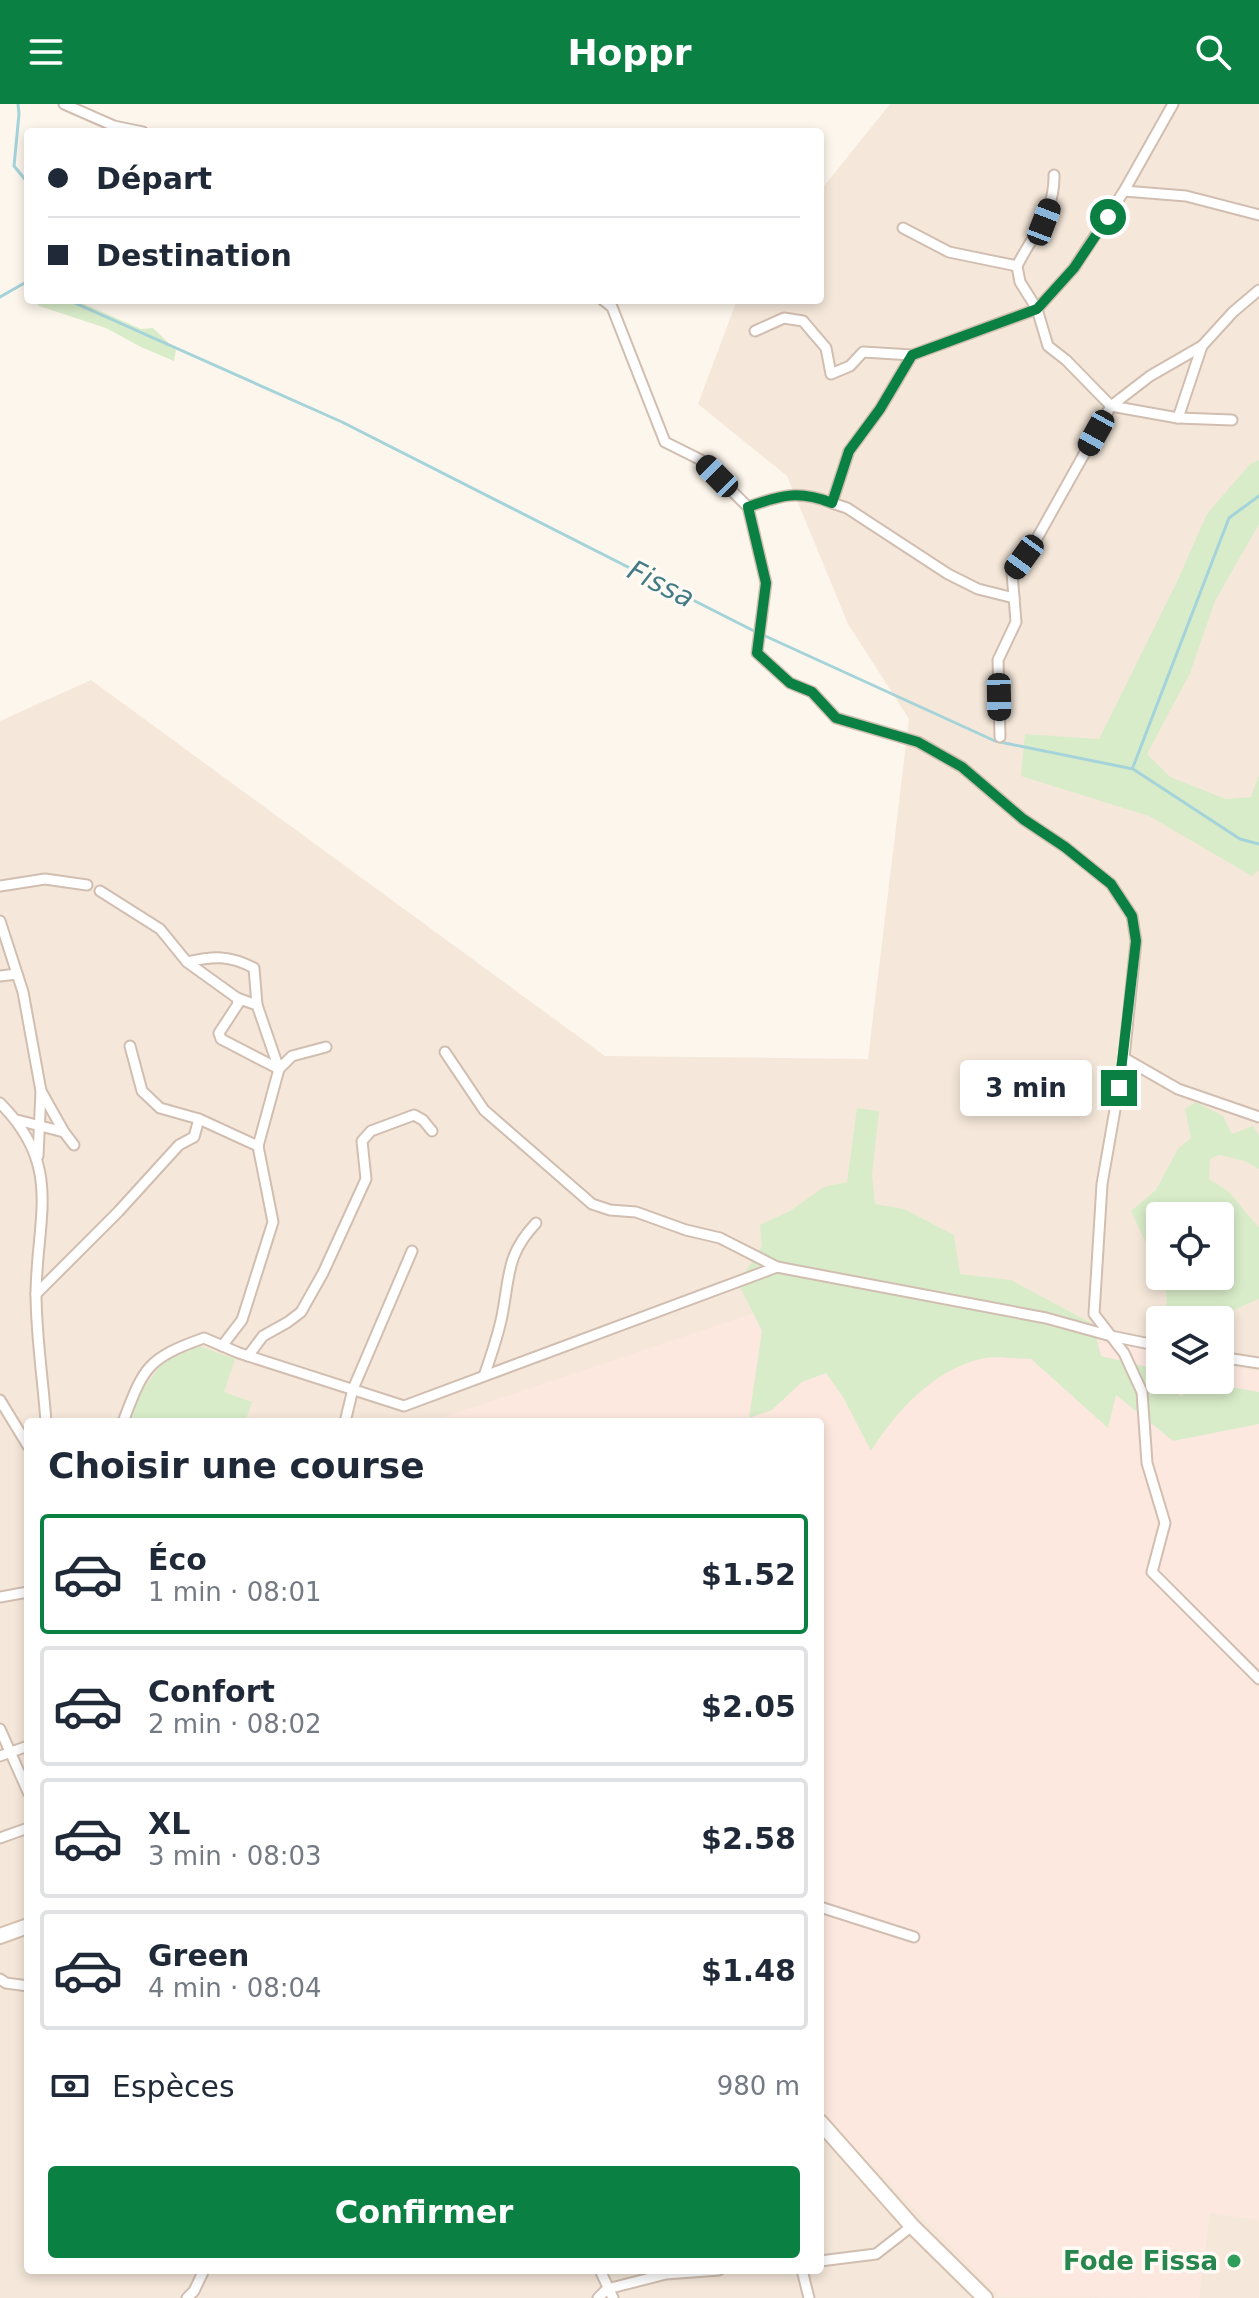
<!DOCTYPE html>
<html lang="fr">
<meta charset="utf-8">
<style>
:root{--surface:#fff;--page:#f6f6f7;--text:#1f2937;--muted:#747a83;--line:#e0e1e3;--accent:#0b8043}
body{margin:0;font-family:"DejaVu Sans",sans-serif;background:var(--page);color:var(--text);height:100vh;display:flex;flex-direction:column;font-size:30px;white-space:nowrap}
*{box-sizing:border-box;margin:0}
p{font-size:26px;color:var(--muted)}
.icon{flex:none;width:44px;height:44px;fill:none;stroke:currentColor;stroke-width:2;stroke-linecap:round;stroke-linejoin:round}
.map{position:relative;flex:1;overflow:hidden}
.panel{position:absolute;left:24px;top:1314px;width:800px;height:856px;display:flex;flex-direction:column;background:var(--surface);border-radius:8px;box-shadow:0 4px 12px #0003}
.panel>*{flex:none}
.top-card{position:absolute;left:24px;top:24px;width:800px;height:176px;border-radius:8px;box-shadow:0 4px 12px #0003;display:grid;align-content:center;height:176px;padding:0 24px;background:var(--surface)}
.tools{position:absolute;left:1146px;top:1098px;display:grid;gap:16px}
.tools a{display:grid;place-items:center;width:88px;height:88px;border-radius:8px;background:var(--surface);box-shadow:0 4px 12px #0003;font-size:40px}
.end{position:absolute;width:36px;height:36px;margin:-18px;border:10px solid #0b8043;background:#fff;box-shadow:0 0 0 4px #fff}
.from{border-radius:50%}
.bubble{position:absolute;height:56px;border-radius:8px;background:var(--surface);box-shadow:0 4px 12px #0003;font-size:26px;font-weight:600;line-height:56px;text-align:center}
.car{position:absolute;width:24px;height:48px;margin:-24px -12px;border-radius:10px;box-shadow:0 0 6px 2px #0007;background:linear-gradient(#222 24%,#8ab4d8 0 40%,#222 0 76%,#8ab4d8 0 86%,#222 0)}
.top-card b{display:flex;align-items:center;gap:28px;height:76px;font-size:30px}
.top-card b+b{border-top:2px solid var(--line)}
.top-card i{width:20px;height:20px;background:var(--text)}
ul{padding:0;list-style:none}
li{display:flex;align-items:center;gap:24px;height:120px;margin:0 16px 12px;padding:0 8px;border:4px solid var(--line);border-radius:8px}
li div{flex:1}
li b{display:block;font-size:30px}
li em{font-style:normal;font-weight:600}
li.selected{border-color:var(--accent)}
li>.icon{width:72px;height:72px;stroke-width:1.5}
h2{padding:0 24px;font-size:36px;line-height:96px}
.pay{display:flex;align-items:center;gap:20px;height:88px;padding:0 24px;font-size:30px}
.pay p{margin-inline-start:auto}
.action{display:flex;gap:16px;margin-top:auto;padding:16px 24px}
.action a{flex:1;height:92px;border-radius:8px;background:var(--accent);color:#fff;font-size:32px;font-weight:600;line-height:92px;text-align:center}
header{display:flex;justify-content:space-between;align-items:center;height:104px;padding:0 24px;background:var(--accent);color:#fff;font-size:36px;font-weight:600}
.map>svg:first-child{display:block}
</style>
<header><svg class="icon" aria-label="menu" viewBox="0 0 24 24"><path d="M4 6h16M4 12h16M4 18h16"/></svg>Hoppr<svg class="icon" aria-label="search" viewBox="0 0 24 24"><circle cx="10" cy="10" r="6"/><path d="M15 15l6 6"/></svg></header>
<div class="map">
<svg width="1259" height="2194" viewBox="0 0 1259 2194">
<rect width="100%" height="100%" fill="#fdf6ec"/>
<!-- residential -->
<path fill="#f5e8da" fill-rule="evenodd" d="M890,0H1259V2194H0V617L91,576L605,952L868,955L909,615L848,520L787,372L698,300L737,196H820V87ZM1160,1112H1220V1172H1160ZM1160,1216H1220V1276H1160ZM28,1318H820V2166H28Z"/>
<!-- commercial -->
<polygon fill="#fde8e0" points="790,1197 1049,1226 1160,1248 1160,1276 1220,1276 1220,1260 1259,1268 1259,2116 1210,2109 1199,2194 1000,2193 820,2007 820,1318 430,1318"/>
<!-- green -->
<g fill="#d8ecc9">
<polygon points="35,196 96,196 84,200 141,225 153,224 176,246 174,257 141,243 106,224 39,202"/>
<polygon points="1259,356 1259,420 1215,497 1190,569 1147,650 1170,673 1226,695 1251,693 1259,671 1259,766 1252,772 1149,712 1021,672 1025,630 1099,635 1176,480 1207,410 1250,360"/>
<polygon points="1196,998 1223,1012 1232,1030 1253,1022 1259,1031 1259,1065 1245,1057 1219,1051 1210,1055 1209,1075 1229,1088 1259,1124 1259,1195 1210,1216 1167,1216 1166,1182 1161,1172 1220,1172 1220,1112 1160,1112 1160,1169 1131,1107 1156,1086 1178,1045 1191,1034 1185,1005"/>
<path d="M857,1004L879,1007L872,1070L875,1100L904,1105L954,1131L960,1170L1011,1176L1093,1220L1101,1252L1160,1266V1276H1176L1180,1292L1209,1279L1259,1288V1320L1173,1337L1116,1291L1108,1324L1031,1255C1015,1255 995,1251 980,1255C933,1267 896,1307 871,1347L843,1293L826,1269L802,1278L772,1306L749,1314L762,1227L738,1179L762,1142L760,1121L790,1107L824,1083L847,1078Z"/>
<polygon points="199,1242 235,1255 224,1288 252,1298 245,1318 128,1318 138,1292 163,1258"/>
</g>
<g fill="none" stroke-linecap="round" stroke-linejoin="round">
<!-- stream -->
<g stroke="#a5d3da" stroke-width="3">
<polyline points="18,0 19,10 14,62 28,79"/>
<polyline points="0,193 28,177"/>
<polyline points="68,196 342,318 756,528"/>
<polyline points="763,531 995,637 1133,665 1240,735 1259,740"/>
<polyline points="1133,663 1229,414 1259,392"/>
</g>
<!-- minor casing -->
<g stroke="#d1beb0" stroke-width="13">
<g id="minor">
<polyline points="64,0 114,22 143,28"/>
<path d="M1054,71C1055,108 1033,130 1017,162L1020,178L1037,205L1048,242L1066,256L1111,302L1178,314L1232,316"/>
<polyline points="1124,87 1173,0"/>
<polyline points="903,124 949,148 1017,162"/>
<polyline points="603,196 612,203 665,338 701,356 748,403 766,479 757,549 790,579 812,588 836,614 918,638 962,663 1023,715 1065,743 1111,780 1132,812 1136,837 1124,954 1102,1080 1094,1210 1124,1249 1142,1288 1147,1359 1165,1419 1152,1468 1259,1575"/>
<polyline points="912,251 1037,205 1074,164 1124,87 1186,92 1259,111"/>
<polyline points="1178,314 1202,242 1233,208 1259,186"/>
<polyline points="832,399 847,404 948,470 978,485 1014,494"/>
<path d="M748,403C781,391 798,386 832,399L849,347L880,305L912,251L863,248L850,262L831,270L826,244L803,217L784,214L755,227"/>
<polyline points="1000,633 998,556 1016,518 1012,469 1036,436 1111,302 1150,272 1202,242"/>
<polyline points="0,782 45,775 87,781"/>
<path d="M100,787L160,825L187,858C214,852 229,851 254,864L257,901"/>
<polyline points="0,817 23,888 41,987 38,1052"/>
<polyline points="187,858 237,894 238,900 219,929 221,935 279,965"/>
<polyline points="0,872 17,870"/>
<polyline points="237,894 257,901 279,965"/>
<polyline points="130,942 142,987 160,1004 199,1015 258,1042"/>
<polyline points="445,948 484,1006 592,1100 610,1106 636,1108 686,1126 720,1134 777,1163"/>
<polyline points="1124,954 1178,985 1259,1013"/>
<polyline points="41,987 64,1028 74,1041"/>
<path d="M0,999C63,1062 37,1112 36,1189C36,1232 43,1275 46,1318"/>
<polyline points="17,1016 64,1028"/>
<polyline points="36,1190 118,1108 179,1041 194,1033 199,1015"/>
<polyline points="222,1242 242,1216 273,1118 258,1042 279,965 292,952 326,943"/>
<polyline points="248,1252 263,1232 288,1218 301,1208 323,1169 366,1075 362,1037 371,1027 414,1011 423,1016 432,1027"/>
<polyline points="1220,1253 1259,1259"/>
<path d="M484,1272C491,1252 498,1232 502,1212C510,1171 506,1151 536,1119"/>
<polyline points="0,1296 28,1342"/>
<path d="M123,1318C144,1262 148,1254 204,1234L239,1249L404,1302L777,1163L1046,1214L1111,1232L1160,1242"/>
<polyline points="345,1318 353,1285 412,1147"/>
<polyline points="0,1493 28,1488"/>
<polyline points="0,1625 28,1688"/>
<polyline points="0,1652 28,1642"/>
<polyline points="0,1734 28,1724"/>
<polyline points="820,1803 914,1833"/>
<polyline points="0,1875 6,1879 28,1882"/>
<polyline points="820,2157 876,2150 912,2122"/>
<polyline points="600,2166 613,2194"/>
<polyline points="802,2166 809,2194"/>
<polyline points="187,2194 194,2187 204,2166"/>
<polyline points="598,2194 607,2185 666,2170 719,2166"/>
</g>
</g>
<!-- secondary casing -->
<g stroke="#d6c0b0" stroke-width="18">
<g id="secondary">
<polyline points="0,1832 28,1822"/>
<polyline points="820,2018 912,2122 985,2194"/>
</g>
</g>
<!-- minor -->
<use href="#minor" stroke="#fff" stroke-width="9"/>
<!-- secondary -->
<use href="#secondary" stroke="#fff" stroke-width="14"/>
</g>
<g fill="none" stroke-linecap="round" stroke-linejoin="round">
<!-- route -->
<path stroke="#0b8043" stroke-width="10" d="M1108,113L1074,164L1037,205L912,251L880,305L849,347L832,399C798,386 781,391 748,403L766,479L757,549L790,579L812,588L836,614L918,638L962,663L1023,715L1065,743L1111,780L1132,812L1136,837L1119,984"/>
</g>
<!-- markers -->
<circle fill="#2e9e5b" stroke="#fffaf3" stroke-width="3" cx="1234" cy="2157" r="8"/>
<g text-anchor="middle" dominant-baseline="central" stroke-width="7" stroke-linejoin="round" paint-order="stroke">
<!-- leisure labels -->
<g font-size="26" font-weight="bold" fill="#27864d" stroke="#fffaf3" text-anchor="end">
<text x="1218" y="2157">Fode Fissa</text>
</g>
<!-- water labels -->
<g font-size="28" font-style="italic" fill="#437c86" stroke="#fffaf3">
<text transform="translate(661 480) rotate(27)">Fissa</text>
</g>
</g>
</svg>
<div class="tools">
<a><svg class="icon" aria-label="locate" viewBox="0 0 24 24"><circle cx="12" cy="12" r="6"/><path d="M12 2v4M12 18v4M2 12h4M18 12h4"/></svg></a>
<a><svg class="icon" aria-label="layers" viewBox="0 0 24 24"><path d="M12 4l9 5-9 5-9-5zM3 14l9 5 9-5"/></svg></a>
</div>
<i class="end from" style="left:1108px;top:113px"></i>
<i class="end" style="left:1119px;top:984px"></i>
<div class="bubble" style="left:960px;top:956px;width:132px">3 min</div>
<i class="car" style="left:1044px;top:118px;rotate:21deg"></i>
<i class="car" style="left:1096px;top:329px;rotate:209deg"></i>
<i class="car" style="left:717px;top:372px;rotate:315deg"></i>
<i class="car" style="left:1024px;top:453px;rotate:216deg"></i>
<i class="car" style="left:999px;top:593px;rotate:179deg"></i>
<div class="top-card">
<b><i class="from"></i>Départ</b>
<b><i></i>Destination</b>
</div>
<section class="panel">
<h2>Choisir une course</h2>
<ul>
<li class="selected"><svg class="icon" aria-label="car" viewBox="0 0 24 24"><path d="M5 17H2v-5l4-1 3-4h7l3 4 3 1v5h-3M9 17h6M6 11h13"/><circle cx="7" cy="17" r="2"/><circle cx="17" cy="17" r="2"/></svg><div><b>Éco</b><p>1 min · 08:01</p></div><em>$1.52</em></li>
<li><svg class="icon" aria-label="car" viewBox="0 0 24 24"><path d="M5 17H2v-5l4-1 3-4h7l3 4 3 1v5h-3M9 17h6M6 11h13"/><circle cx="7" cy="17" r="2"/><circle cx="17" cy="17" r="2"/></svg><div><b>Confort</b><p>2 min · 08:02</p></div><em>$2.05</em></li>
<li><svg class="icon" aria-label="car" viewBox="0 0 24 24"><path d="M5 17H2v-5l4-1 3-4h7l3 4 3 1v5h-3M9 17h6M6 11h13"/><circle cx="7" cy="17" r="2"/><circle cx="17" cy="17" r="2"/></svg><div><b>XL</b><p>3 min · 08:03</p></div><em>$2.58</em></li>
<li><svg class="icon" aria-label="car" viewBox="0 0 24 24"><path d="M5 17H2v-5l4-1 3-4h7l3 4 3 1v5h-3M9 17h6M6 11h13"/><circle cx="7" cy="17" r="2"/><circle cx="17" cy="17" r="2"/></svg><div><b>Green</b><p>4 min · 08:04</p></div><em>$1.48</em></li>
</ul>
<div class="pay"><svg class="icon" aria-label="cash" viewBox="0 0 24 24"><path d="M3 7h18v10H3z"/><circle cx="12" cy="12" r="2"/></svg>Espèces<p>980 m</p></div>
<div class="action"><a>Confirmer</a></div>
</section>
</div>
